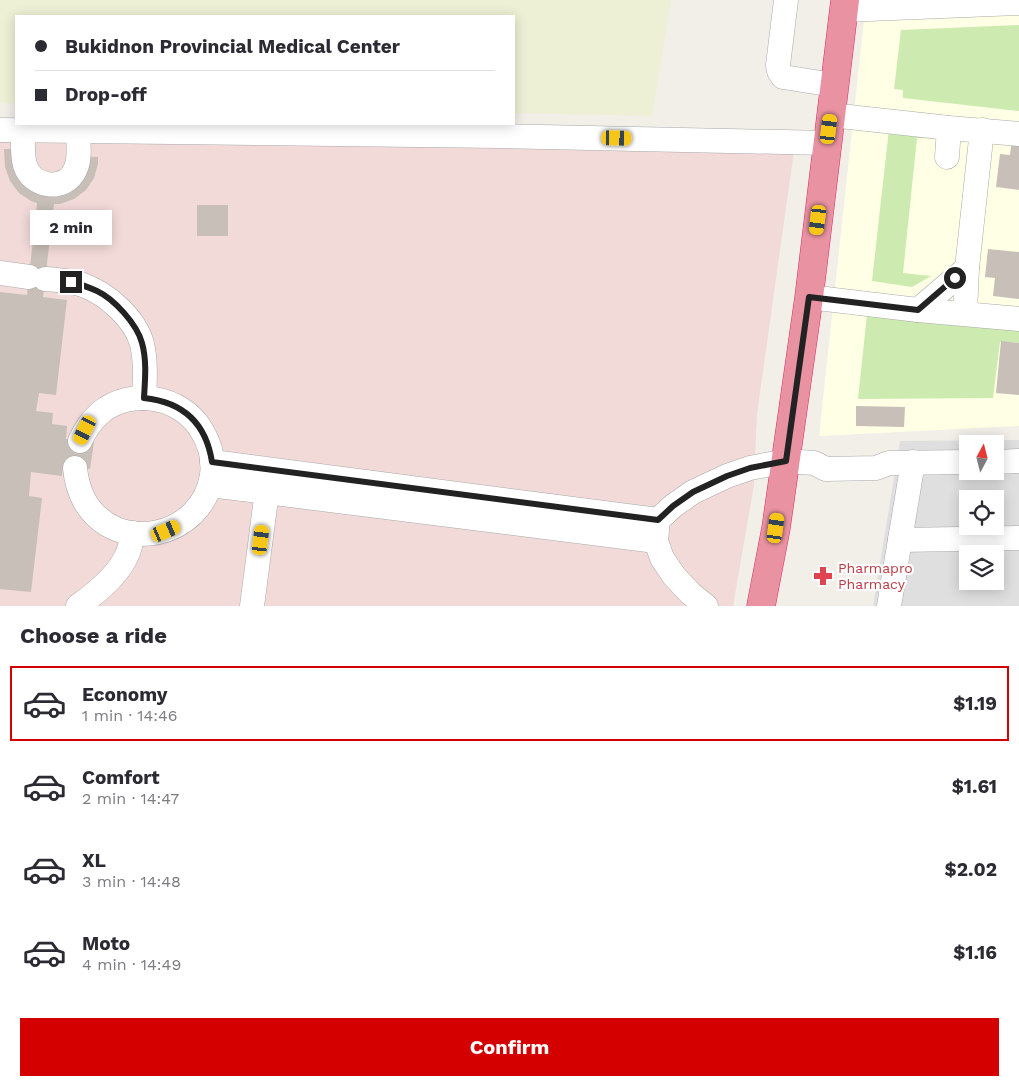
<!DOCTYPE html>
<meta charset="utf-8">
<style>
:root{--surface:#fff;--page:#f7f7f7;--text:#2b2b33;--muted:#7c7c81;--line:#e1e1e2;--accent:#d40000}
body{margin:0;font-family:"Work Sans",sans-serif;background:var(--page);color:var(--text);height:100vh;display:flex;flex-direction:column;font-size:19px;white-space:nowrap}
*{box-sizing:border-box;margin:0}
p{font-size:16px;color:var(--muted)}
.icon{flex:none;width:28px;height:28px;fill:none;stroke:currentColor;stroke-width:2;stroke-linecap:round;stroke-linejoin:round}
.map{position:relative;height:606px;overflow:hidden}
.side{display:flex;flex-direction:column;background:var(--surface);flex:1}
.side>*{flex:none}
.hud{position:absolute;left:15px;top:15px;width:500px;height:110px;border-radius:0px;box-shadow:0 2px 12px #0003;display:grid;align-content:center;height:110px;padding:0 20px;background:var(--surface)}
.needle{width:32px;rotate:7deg}
.fabs{position:absolute;left:959px;top:435px;display:grid;gap:10px}
.fabs a{display:grid;place-items:center;width:45px;height:45px;border-radius:0px;background:var(--surface);box-shadow:0 2px 12px #0003;font-size:25px}
.end{position:absolute;width:22px;height:22px;margin:-11px;border:6px solid #222;background:#fff;box-shadow:0 0 0 2px #fff}
.from{border-radius:50%}
.bubble{position:absolute;height:35px;border-radius:0px;background:var(--surface);box-shadow:0 2px 12px #0003;font-size:16px;font-weight:700;line-height:35px;text-align:center}
.car{position:absolute;width:15px;height:30px;margin:-15px -8px;border-radius:6px;box-shadow:0 0 4px 1px #0007;background:linear-gradient(#f5c518 24%,#345 0 40%,#f5c518 0 76%,#345 0 86%,#f5c518 0)}
.hud b{display:flex;align-items:center;gap:18px;height:48px;font-size:19px}
.hud b+b{border-top:1px solid var(--line)}
.hud i{width:12px;height:12px;background:var(--text)}
ul{padding:0;list-style:none}
li{display:flex;align-items:center;gap:15px;height:75px;margin:0 10px 8px;padding:0 10px;border:2px solid transparent;border-radius:0px}
li div{flex:1}
li b{display:block;font-size:19px}
li em{font-style:normal;font-weight:700}
li.current{border-color:var(--accent)}
li>.icon{width:45px;height:45px;stroke-width:1.5}
h2{padding:0 20px;font-size:22px;line-height:60px}
.button{display:flex;gap:10px;margin-top:auto;padding:10px 20px}
.button a{flex:1;height:58px;border-radius:0px;background:var(--accent);color:#fff;font-size:20px;font-weight:700;line-height:58px;text-align:center}
.map>svg:first-child{display:block}
</style>
<div class="map">
<svg width="1019" height="606" viewBox="0 0 1019 606">
<rect width="100%" height="100%" fill="#f2efe9"/>
<!-- residential -->
<path fill="#e0dfdf" fill-rule="evenodd" d="M1019,440V606H873L900,441ZM968,444H995V471H968ZM968,499H995V526H968ZM968,554H995V581H968Z"/>
<!-- commercial -->
<polygon fill="#f2dad9" points="0,142 794,151 757,414 754,485 733,606 0,606"/>
<!-- education -->
<polygon fill="#ffffe5" points="1019,15 1019,426 819,436 864,20"/>
<!-- farmland -->
<polygon fill="#eef0d5" points="0,0 671,0 652,116 514,113 514,16 16,16 16,104 0,103"/>
<!-- grass -->
<g fill="#cdebb0">
<polygon points="1019,25 1019,111 903,98 903,90 894,89 901,30"/>
<polygon points="890,120 945,139 917,138 903,273 931,276 912,287 872,281"/>
<polygon points="868,305 1019,321 1019,343 1000,342 993,398 858,399"/>
</g>
<!-- building -->
<g fill="#c7bfb8">
<polygon points="1012,139 1019,140 1019,190 996,187 1000,154 1010,155"/>
<polygon points="4,149 14,149 36,191 87,157 98,157 98,164 94,178 86,190 74,199 60,204 54,204 43,297 67,300 56,395 39,393 36,411 53,413 52,424 67,426 66,439 94,442 90,469 63,466 62,476 31,472 29,496 42,498 31,592 0,589 0,292 27,295 37,203 31,201 19,193 10,181 5,167"/>
<rect x="197" y="205" width="31" height="31"/>
<polygon points="988,249 1019,252 1019,299 993,296 995,278 985,277"/>
<polygon points="1001,341 1019,343 1019,395 996,393"/>
<polygon points="856,406 905,407 904,427 856,426"/>
</g>
<g fill="none" stroke-linecap="round" stroke-linejoin="round">
<!-- minor casing -->
<g stroke="#a9a9a9" stroke-width="25">
<g id="minor">
<polyline points="786,0 778,65 779,71 783,77 834,85"/>
<polyline points="844,10 1019,3"/>
<polyline points="831,115 949,128 1019,134"/>
<polyline points="0,130 499,136 827,143"/>
<path d="M23,130C23,141 22,155 25,165C32,188 65,192 75,170C81,159 78,143 78,131"/>
<polyline points="947,157 949,128"/>
<polyline points="0,273 29,277"/>
<path d="M45,279C58,280 72,281 83,285C107,294 135,318 142,344C146,361 145,380 144,398"/>
<polyline points="809,297 918,310 1019,319"/>
<polyline points="918,310 967,268"/>
<polyline points="965,313 967,268 982,130"/>
<polyline points="212,462 658,520"/>
<polyline points="995,462 1019,461"/>
<path d="M75,468C76,479 79,490 84,500C116,557 203,538 212,475C214,459 210,444 202,431C182,396 131,387 100,413C91,421 85,430 80,441"/>
<polyline points="210,485 656,541"/>
<polyline points="900,540 1019,538"/>
<path d="M78,606C95,594 117,576 126,557C130,550 131,541 133,533"/>
<polyline points="252,606 267,491"/>
<polyline points="706,606 691,594 674,576 662,558 656,541 658,520 673,506 693,492 727,476 750,468 786,461 814,463 826,469 876,468 889,463 968,462"/>
<polyline points="889,606 913,462"/>
</g>
</g>
<!-- highway casing -->
<g stroke="#dc2a67" stroke-width="29">
<polyline id="highway" points="761,606 776,528 809,297 845,0"/>
</g>
<!-- minor -->
<use href="#minor" stroke="#fff" stroke-width="24"/>
<!-- highway -->
<use href="#highway" stroke="#e892a2" stroke-width="28"/>
</g>
<g fill="none" stroke-linecap="round" stroke-linejoin="round">
<!-- route -->
<path stroke="#222" stroke-width="6" d="M71,282C80,284 88,287 97,291C114,299 137,324 142,343C147,361 145,380 144,398C183,402 206,423 212,462L658,520L673,506L693,492L727,476L750,468L786,461L809,297L918,310L955,278"/>
</g>
<!-- icons -->
<defs>
<g id="pharmacy-bare" transform="scale(1.5)"><path d="M-2-6h4v4h4v4h-4v4h-4v-4h-4v-4h4Z" fill="#e0444e" stroke="#fff" stroke-width="2.5" paint-order="stroke"/></g>
</defs>
<g fill-rule="evenodd">
<use href="#pharmacy-bare" x="823" y="576"/>
</g>
<g text-anchor="middle" dominant-baseline="central" stroke-width="4.5" stroke-linejoin="round" paint-order="stroke">
<!-- health labels -->
<g font-size="14" fill="#be3a42" stroke="#fff" text-anchor="start">
<text x="838" y="568">Pharmapro<tspan x="838" dy="16">Pharmacy</tspan></text>
</g>
</g>
</svg>
<div class="fabs">
<a><svg class="needle" viewBox="-14 -14 28 28"><path d="M0-13l5 13h-10z" fill="#e53935"/><path d="M0 13l5-13h-10z" fill="#7c7c81"/></svg></a>
<a><svg class="icon" aria-label="locate" viewBox="0 0 24 24"><circle cx="12" cy="12" r="6"/><path d="M12 2v4M12 18v4M2 12h4M18 12h4"/></svg></a>
<a><svg class="icon" aria-label="layers" viewBox="0 0 24 24"><path d="M12 4l9 5-9 5-9-5zM3 14l9 5 9-5"/></svg></a>
</div>
<i class="end from" style="left:955px;top:278px"></i>
<i class="end" style="left:71px;top:282px"></i>
<div class="bubble" style="left:30px;top:210px;width:82px">2 min</div>
<i class="car" style="left:829px;top:129px;rotate:7deg"></i>
<i class="car" style="left:617px;top:138px;rotate:91deg"></i>
<i class="car" style="left:818px;top:220px;rotate:187deg"></i>
<i class="car" style="left:85px;top:430px;rotate:206deg"></i>
<i class="car" style="left:776px;top:528px;rotate:8deg"></i>
<i class="car" style="left:166px;top:531px;rotate:67deg"></i>
<i class="car" style="left:261px;top:540px;rotate:7deg"></i>
<div class="hud">
<b><i class="from"></i>Bukidnon Provincial Medical Center</b>
<b><i></i>Drop-off</b>
</div>
</div>
<section class="side">
<h2>Choose a ride</h2>
<ul>
<li class="current"><svg class="icon" aria-label="car" viewBox="0 0 24 24"><path d="M5 17H2v-5l4-1 3-4h7l3 4 3 1v5h-3M9 17h6M6 11h13"/><circle cx="7" cy="17" r="2"/><circle cx="17" cy="17" r="2"/></svg><div><b>Economy</b><p>1 min · 14:46</p></div><em>$1.19</em></li>
<li><svg class="icon" aria-label="car" viewBox="0 0 24 24"><path d="M5 17H2v-5l4-1 3-4h7l3 4 3 1v5h-3M9 17h6M6 11h13"/><circle cx="7" cy="17" r="2"/><circle cx="17" cy="17" r="2"/></svg><div><b>Comfort</b><p>2 min · 14:47</p></div><em>$1.61</em></li>
<li><svg class="icon" aria-label="car" viewBox="0 0 24 24"><path d="M5 17H2v-5l4-1 3-4h7l3 4 3 1v5h-3M9 17h6M6 11h13"/><circle cx="7" cy="17" r="2"/><circle cx="17" cy="17" r="2"/></svg><div><b>XL</b><p>3 min · 14:48</p></div><em>$2.02</em></li>
<li><svg class="icon" aria-label="car" viewBox="0 0 24 24"><path d="M5 17H2v-5l4-1 3-4h7l3 4 3 1v5h-3M9 17h6M6 11h13"/><circle cx="7" cy="17" r="2"/><circle cx="17" cy="17" r="2"/></svg><div><b>Moto</b><p>4 min · 14:49</p></div><em>$1.16</em></li>
</ul>
<div class="button"><a>Confirm</a></div>
</section>
